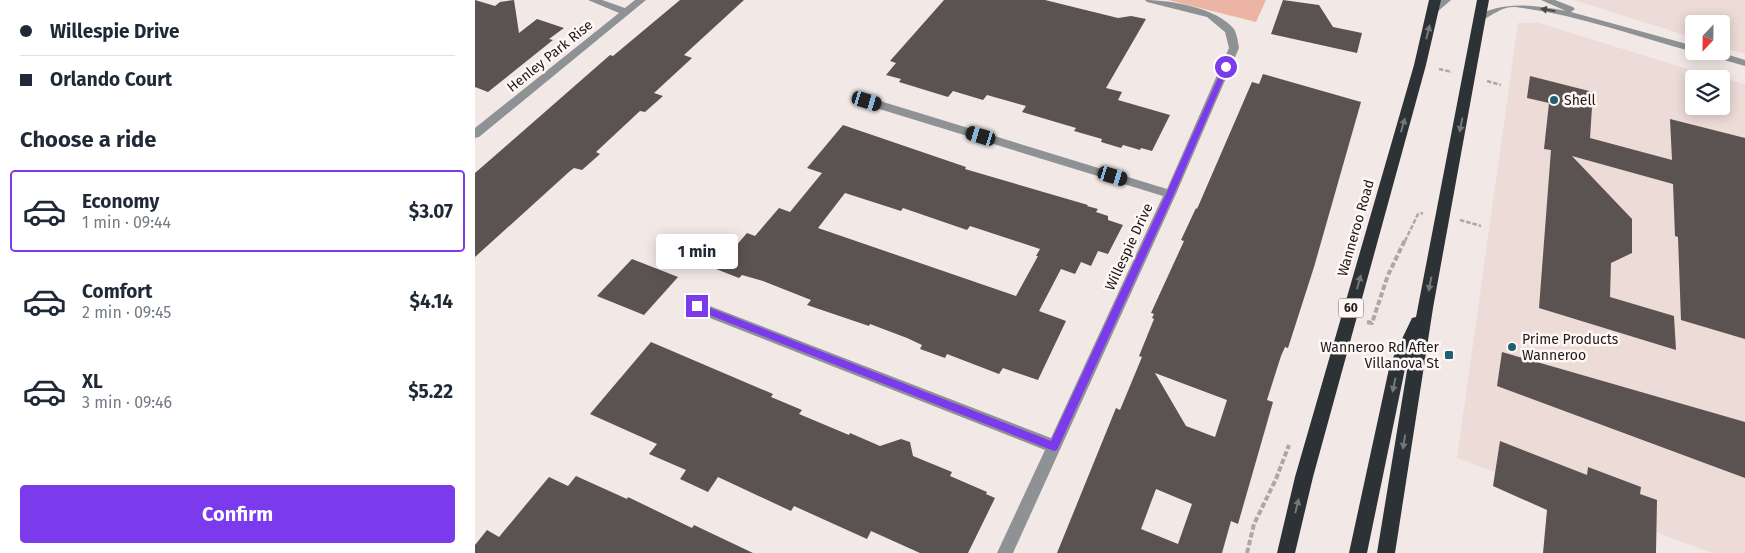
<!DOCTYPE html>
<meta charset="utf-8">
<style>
:root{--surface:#fff;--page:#f2f2f3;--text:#1f2937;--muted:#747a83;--line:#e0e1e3;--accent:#7c3aed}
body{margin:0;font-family:"Fira Sans",sans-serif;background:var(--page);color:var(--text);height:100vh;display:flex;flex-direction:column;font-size:19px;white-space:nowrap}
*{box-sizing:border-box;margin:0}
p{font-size:16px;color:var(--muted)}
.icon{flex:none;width:28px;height:28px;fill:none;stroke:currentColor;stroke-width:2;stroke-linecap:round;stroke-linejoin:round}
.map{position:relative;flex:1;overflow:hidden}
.side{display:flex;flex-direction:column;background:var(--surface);width:475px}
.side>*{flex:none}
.hud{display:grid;align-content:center;height:110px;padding:0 20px;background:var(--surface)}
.needle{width:32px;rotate:202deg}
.tools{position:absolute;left:1210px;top:15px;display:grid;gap:10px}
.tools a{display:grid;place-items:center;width:45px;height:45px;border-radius:5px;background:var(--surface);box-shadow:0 2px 12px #0003;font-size:25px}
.end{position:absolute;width:22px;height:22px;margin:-11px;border:6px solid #7c3aed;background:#fff;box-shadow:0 0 0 2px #fff}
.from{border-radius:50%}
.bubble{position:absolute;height:35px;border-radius:5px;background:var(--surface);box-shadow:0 2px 12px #0003;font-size:16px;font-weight:700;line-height:35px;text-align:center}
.car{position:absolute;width:15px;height:30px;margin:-15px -8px;border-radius:6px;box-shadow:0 0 4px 1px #0007;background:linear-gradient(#222 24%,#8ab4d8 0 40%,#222 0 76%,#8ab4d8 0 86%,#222 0)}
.hud b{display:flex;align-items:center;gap:18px;height:48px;font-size:19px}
.hud b+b{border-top:1px solid var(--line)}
.hud i{width:12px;height:12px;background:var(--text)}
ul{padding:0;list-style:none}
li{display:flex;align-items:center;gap:15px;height:82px;margin:0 10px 8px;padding:0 10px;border:2px solid transparent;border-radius:5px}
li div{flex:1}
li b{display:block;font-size:19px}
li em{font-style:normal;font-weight:700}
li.selected{border-color:var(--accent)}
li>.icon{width:45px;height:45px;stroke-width:1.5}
h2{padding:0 20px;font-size:22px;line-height:60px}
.primary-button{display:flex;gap:10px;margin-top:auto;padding:10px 20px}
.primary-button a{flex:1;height:58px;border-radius:5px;background:var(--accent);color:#fff;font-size:20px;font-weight:700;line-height:58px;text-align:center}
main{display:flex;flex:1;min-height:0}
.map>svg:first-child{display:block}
</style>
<main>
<section class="side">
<div class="hud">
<b><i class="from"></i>Willespie Drive</b>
<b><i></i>Orlando Court</b>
</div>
<h2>Choose a ride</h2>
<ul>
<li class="selected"><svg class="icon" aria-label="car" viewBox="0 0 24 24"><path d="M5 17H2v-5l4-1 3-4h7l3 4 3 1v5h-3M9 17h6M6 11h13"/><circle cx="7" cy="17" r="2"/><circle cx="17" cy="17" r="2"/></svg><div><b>Economy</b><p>1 min · 09:44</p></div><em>$3.07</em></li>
<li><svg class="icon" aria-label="car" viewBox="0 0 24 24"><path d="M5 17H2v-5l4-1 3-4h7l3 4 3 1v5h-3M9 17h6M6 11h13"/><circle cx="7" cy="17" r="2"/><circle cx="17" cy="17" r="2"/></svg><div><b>Comfort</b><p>2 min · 09:45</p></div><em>$4.14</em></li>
<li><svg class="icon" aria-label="car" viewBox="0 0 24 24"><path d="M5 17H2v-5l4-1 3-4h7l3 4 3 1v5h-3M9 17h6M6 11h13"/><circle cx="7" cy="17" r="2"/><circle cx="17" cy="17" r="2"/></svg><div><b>XL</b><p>3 min · 09:46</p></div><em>$5.22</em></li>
</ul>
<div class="primary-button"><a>Confirm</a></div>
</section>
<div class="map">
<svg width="1270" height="553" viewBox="0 0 1270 553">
<rect width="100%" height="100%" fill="#f2e9e7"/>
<!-- built -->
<g fill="#ecdbd6" fill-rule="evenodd">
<polygon points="1099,0 1270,0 1270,54 1246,47 1246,24 1219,24 1219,38"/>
<path d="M1043,23H1064L1219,71L1270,84V553H1237L982,458ZM1219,79H1246V106H1219Z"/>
</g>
<!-- green -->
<polygon fill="#ecb4a3" points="693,0 791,0 781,22"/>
<!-- building -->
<g fill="#5a5351" fill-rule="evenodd">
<polygon points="0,0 20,6 25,2 39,0 44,33 62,19 89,28 74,39 78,40 13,92 0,87"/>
<polygon points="205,0 269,0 209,55 217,58 179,93 188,96 170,112 165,111 121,152 125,154 107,170 99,168 95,171 0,257 0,173 135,55 138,56"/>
<polygon points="469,0 570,0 643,18 656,16 671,19 631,88 647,92 643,100 695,115 677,151 666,148 665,150 648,145 646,148 626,142 627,139 599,131 601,128 547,112 551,106 512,95 508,100 478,91 473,97 424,82 426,79 411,75 421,63 415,61"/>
<polygon points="808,0 844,5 858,27 887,33 882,53 796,34"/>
<path d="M788,74L886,102L839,267L813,348L810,347L806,356L792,400L798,402L763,524L756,521L747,553H582L641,408L645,410L667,357L664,356L679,319L677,318L679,314L676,313L709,241L706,240L721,208L722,209L777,82L784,84ZM680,373L752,400L740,437L711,426ZM681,489L717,504L703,544L666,529Z"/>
<polygon points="1055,76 1118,92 1115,138 1197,160 1195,119 1270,138 1270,339 1206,320 1203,237 1200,236 1198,184 1097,156 1157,219 1157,253 1136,263 1135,297 1199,316 1201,350 1064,308 1076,150 1069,149 1074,103 1052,98"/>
<path d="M368,125L491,167L490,169L613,205L612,206L623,209L621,212L633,216V220L648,225L633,254L623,251L616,266L606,262L600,274L586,269L564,311L591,321L563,380L528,368L524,374L472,354L470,358L445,349L447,345L432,338L395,324L394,326L332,305L336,300L288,281L267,275L264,278L241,269L272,233L280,236L304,208L315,212L347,173L332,168ZM370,193L426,211L428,208L492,230L495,226L565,249L561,256H563L541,296L343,228Z"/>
<polygon points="157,259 203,277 169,315 122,296"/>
<polygon points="176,342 298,394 296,397 327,410 324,414 374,435 375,433 405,446 426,439 435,442 438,456 477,472 475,476 512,492 511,494 520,498 493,553 445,553 396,531 392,539 319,506 316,511 243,477 233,492 205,479 211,470 174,454 182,444 115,414"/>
<polygon points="1027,352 1270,422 1270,478 1022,386"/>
<polygon points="1025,441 1112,475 1113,467 1166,487 1165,494 1182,500 1181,553 1068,553 1072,510 1018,486"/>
<polygon points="101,476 152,499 153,497 217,528 219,525 278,553 0,553 0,545 12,530 24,537 74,477 93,486"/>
</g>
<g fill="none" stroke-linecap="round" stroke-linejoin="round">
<!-- path-far1 -->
<g stroke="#aea7a5" stroke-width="2.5" stroke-dasharray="4.5 2" stroke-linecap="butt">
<polyline points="964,69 977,72"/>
<polyline points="1012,81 1026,85"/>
<polyline points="985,220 1006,226"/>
<polyline points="930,241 943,214 948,213"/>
</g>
<!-- path -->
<g stroke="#aea7a5" stroke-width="4" stroke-dasharray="5.5 2.5" stroke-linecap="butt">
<polyline points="892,322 897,323 913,275 930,240"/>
<polyline points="772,553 779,524 801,479 814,445"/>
</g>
<!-- street -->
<g fill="#8f9294" fill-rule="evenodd">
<polygon points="113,0 127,0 150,8 160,0 171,0 4,137 0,138 0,128 144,13"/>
<path d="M670,0C696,0 742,8 759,29C762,34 763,42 764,48L701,194L538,553H522L570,450L217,311L216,307L217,303L222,301L227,303L576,438L688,196L388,104L387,101L392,97L692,189L754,48L750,32L732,17L672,2Z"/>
<polygon points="965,0 976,0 961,13 955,13 955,9"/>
<path d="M1066,0H1080L1098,7L1100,9L1096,12L1219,46V51H1223L1219,52C1160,36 1101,14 1040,7C1023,6 1012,22 1002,20L1000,18C1024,0 1061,5 1091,11Z"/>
<polygon points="1223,51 1241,51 1270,60 1270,66 1225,53"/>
</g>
<!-- highway -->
<g fill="#2c3235" fill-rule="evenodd">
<polygon points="954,0 966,0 951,65 838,477 820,553 802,553 820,477 939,65"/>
<polygon points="1002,0 1014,0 958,308 920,553 902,553 934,358 931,364 892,553 874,553 915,364 937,318 941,317"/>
</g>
</g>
<!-- one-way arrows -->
<defs><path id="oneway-solid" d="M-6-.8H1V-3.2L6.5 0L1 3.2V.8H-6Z" transform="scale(1.25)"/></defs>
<use fill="#4b4a4b" href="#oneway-solid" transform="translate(1073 10) rotate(-170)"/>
<g fill="#767778">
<use href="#oneway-solid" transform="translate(953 32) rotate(-76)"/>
<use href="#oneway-solid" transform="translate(928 125) rotate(-74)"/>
<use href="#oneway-solid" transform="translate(986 125) rotate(101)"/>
<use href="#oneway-solid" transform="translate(884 282) rotate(-74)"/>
<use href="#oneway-solid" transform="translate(955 284) rotate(101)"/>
<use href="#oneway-solid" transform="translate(919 385) rotate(102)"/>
<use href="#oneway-solid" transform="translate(929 442) rotate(99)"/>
<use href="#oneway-solid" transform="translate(822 506) rotate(-76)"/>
</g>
<!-- route -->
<polygon fill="#7c3aed" points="751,64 754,67 699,194 582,450 579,451 219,309 218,306 219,304 225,304 576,441 691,194 748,67"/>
<!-- markers -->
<g fill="#1f6074" stroke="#fef7f5" stroke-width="2">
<circle cx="1079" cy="100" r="5"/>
<circle cx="1037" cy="347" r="5"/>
<rect x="969" y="350" width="10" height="10" rx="2.5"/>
</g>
<g text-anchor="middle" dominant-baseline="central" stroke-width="5" stroke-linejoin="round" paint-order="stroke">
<!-- shield labels -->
<rect fill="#fef7f5" stroke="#605c5c" stroke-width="1" x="863.5" y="298.5" width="25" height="19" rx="4"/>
<g font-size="12" font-weight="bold" fill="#1d1a1a">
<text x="876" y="308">60</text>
</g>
<!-- street labels -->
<g font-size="14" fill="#1d1a1a" stroke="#fef7f5">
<text transform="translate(75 56) rotate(-39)">Henley Park Rise</text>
<text transform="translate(881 228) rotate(-74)">Wanneroo Road</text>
<text transform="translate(654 247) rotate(-65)">Willespie Drive</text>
</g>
<!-- poi labels -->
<g font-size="14" fill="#1d1a1a" stroke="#fef7f5" text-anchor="start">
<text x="1089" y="100">Shell</text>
<text x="1047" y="339">Prime Products<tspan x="1047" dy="16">Wanneroo</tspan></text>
<text x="964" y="347" text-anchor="end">Wanneroo Rd After<tspan x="964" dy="16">Villanova St</tspan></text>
</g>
</g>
</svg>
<div class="tools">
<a><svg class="needle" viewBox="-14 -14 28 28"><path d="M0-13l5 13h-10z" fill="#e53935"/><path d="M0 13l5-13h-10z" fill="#747a83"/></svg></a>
<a><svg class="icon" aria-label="layers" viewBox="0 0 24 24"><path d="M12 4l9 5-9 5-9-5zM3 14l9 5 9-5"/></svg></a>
</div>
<i class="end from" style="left:751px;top:67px"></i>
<i class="end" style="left:222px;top:306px"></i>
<div class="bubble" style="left:181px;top:234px;width:82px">1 min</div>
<i class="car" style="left:392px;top:101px;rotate:107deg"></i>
<i class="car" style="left:506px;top:136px;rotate:287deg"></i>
<i class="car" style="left:638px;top:176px;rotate:107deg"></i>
</div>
</main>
